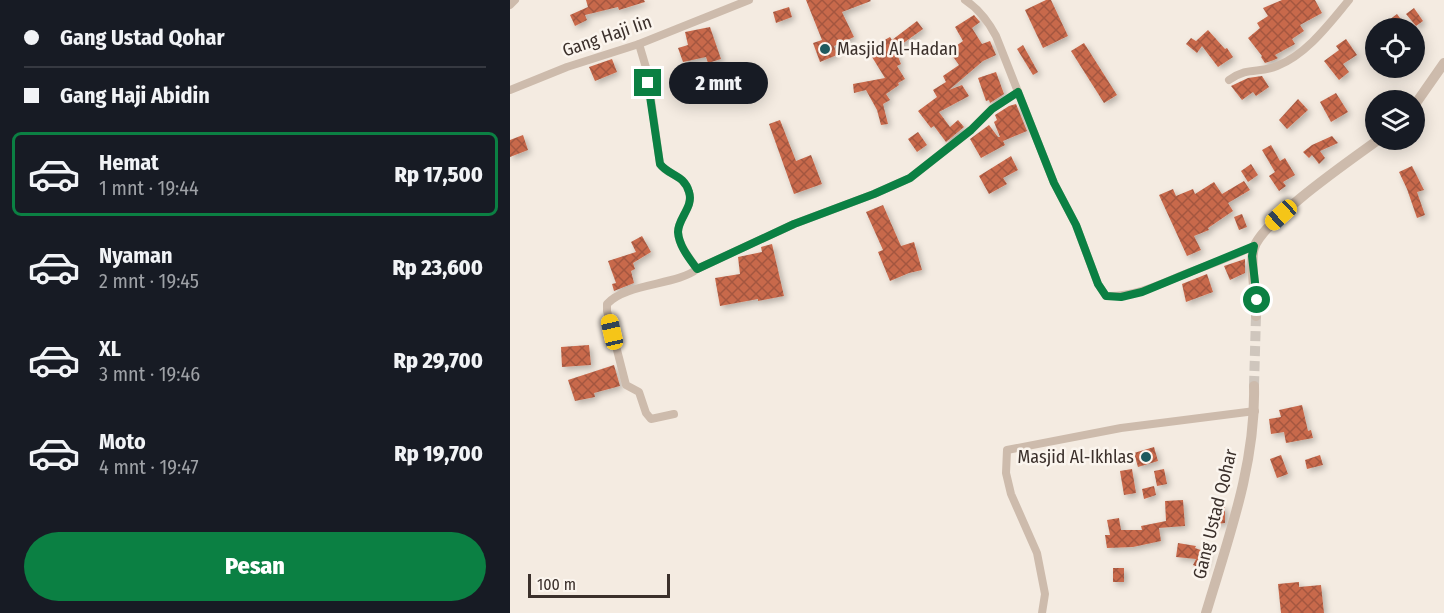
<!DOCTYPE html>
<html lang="id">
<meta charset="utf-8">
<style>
:root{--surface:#171b24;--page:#242831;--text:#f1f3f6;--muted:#9ea1a6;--line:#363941;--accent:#0b8043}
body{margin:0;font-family:"Fira Sans Condensed",sans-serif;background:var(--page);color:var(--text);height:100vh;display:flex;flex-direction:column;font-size:22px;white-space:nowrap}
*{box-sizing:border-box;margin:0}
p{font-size:20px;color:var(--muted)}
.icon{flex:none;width:33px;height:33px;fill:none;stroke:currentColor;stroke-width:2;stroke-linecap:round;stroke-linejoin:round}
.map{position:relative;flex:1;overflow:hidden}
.drawer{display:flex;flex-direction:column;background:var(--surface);width:510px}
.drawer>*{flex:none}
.banner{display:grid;align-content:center;height:132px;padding:0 24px;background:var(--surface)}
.controls{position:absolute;left:855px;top:18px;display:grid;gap:12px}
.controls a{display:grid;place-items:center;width:60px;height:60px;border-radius:50%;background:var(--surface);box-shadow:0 3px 15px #0003;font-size:30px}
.scale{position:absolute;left:18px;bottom:15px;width:142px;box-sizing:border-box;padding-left:6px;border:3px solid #3b302b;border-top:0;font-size:16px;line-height:21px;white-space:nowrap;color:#3b302b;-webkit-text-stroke:4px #fbf5ee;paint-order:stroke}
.end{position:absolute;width:27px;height:27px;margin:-14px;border:8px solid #0b8043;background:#fff;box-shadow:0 0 0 3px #fff}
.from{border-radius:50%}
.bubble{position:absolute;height:42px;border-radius:21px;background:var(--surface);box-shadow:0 3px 15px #0003;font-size:20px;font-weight:800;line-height:42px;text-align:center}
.car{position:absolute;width:18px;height:36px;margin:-18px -9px;border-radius:8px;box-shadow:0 0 4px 2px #0007;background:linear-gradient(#f5c518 24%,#345 0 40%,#f5c518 0 76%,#345 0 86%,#f5c518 0)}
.banner b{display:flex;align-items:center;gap:21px;height:57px;font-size:22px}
.banner b+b{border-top:2px solid var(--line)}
.banner i{width:15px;height:15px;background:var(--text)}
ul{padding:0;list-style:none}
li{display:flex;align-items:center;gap:18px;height:84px;margin:0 12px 9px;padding:0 12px;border:3px solid transparent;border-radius:9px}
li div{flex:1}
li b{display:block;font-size:22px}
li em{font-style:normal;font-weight:800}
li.on{border-color:var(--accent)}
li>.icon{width:54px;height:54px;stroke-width:1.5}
.button{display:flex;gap:12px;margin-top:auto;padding:12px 24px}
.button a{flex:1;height:69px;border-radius:36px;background:var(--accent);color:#fff;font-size:24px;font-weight:800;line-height:69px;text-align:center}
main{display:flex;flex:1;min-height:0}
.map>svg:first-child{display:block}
</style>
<main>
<section class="drawer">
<div class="banner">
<b><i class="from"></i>Gang Ustad Qohar</b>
<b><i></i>Gang Haji Abidin</b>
</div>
<ul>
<li class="on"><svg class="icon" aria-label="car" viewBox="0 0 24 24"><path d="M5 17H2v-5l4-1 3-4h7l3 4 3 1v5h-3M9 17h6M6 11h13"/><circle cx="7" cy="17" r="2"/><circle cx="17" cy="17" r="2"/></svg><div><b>Hemat</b><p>1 mnt · 19:44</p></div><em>Rp 17,500</em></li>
<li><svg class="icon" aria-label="car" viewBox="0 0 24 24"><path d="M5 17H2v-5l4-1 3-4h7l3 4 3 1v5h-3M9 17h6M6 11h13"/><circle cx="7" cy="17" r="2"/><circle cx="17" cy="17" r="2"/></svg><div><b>Nyaman</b><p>2 mnt · 19:45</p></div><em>Rp 23,600</em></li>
<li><svg class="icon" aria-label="car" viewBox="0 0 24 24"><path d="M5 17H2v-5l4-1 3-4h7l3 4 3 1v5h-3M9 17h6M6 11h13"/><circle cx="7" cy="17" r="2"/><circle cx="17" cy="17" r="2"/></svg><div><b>XL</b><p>3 mnt · 19:46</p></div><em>Rp 29,700</em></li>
<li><svg class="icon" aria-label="car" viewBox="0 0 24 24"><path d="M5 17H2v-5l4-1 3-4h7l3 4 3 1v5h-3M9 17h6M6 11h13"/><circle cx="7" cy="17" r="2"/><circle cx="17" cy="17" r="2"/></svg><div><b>Moto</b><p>4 mnt · 19:47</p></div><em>Rp 19,700</em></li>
</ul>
<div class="button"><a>Pesan</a></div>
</section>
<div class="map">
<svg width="934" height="613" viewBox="0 0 934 613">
<defs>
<pattern id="building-cross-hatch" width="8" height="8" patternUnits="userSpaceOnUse" patternTransform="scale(1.5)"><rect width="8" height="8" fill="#c8694b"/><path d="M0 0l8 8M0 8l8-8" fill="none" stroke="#a4573f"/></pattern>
<filter id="shadow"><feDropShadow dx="3" dy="3" stdDeviation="3" flood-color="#0004"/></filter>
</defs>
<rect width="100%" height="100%" fill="#f4ebe1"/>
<!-- building -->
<g fill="url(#building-cross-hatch)" filter="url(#shadow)">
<polygon points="76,0 134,0 135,2 109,10 108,7 75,15 77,20 65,26 60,15 78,7"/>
<polygon points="296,0 360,0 361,1 332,12 344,37 324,46 327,55 310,62 303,43 312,40"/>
<polygon points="536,0 541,0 558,36 533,48 515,10"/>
<polygon points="772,0 805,0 812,13 790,25 794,31 782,39 785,44 765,55 768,58 764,60 755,63 751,57 752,56 738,38 750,28 747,23 758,16 753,8"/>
<polygon points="279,7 282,17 266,23 263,12"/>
<polygon points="904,8 913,21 906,26 896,14"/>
<polygon points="887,14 893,22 885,28 879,28 875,23"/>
<polygon points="464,15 470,22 462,28 472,44 480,41 486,55 473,61 439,90 452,85 459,96 429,112 440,127 448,120 454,127 436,142 424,126 421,128 408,111 427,97 423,90 436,82 433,76 449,65 439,51 453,41 445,27"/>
<polygon points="407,21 413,29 385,49 391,64 387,66 395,79 388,83 389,85 376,94 380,100 373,104 378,124 371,125 367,110 356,90 344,93 343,84 375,78 362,57 373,51 369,43 380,37 382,40"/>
<polygon points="200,27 211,59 198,63 196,57 173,62 168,48 178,45 175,32"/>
<polygon points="698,30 715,49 717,48 723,57 708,67 692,46 687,53 676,44 681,38 686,41"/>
<polygon points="836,39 847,55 833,64 839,72 829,80 814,61 829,50 826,46"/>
<polygon points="574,43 607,95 594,103 561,51"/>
<polygon points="513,45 528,72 523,75 507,49"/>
<polygon points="102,59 107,72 85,81 79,67"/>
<polygon points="486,72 494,94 480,103 479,100 476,101 468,78"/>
<polygon points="752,76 759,87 746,96 743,92 732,100 721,86 738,78"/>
<polygon points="826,93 838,112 821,122 810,102"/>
<polygon points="788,99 798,110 777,129 769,120"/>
<polygon points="506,104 517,131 493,141 495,145 471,158 460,139 479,125 488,137 490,137 484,122 487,120 485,115 499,106"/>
<polygon points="270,120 286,161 301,155 312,184 284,194 259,124"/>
<polygon points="408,132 417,145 407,152 398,139"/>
<polygon points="13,135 18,150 0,157 0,140"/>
<polygon points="822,136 828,143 810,151 815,158 809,164 802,155 799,158 793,152 802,145"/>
<polygon points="761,145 770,161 775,158 785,175 773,182 776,186 769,191 759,176 765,172 752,150"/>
<polygon points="501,156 508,170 493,178 497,184 479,194 469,176"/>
<polygon points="741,164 748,175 738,182 731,171"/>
<polygon points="902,166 914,190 907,192 915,215 907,218 897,189 889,172"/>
<polygon points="734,181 740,190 718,203 723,211 698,228 699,230 684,236 691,250 677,256 649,195 663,189 666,196 683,189 685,194 704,182 712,194"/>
<polygon points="373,205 391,246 404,242 412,270 399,273 380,281 368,252 373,250 356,212"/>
<polygon points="732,214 737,227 729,230 724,217"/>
<polygon points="132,236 141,252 123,263 125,269 121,271 124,283 104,291 102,284 106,283 98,261 126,252 121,242"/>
<polygon points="262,244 274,296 248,301 248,299 210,306 205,278 230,274 228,257 252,252 251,247"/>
<polygon points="735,259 735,273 720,280 714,266"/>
<polygon points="697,274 703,292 676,302 672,284"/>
<polygon points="79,345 81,365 52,367 51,347"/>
<polygon points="104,365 110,386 84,393 85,397 65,401 58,380"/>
<polygon points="792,405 798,431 801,430 803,438 776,443 774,432 761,434 759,419 771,417 769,410"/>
<polygon points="644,447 648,461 628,467 624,453"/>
<polygon points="771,455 778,474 767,478 760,459"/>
<polygon points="810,455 813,465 797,469 795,460"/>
<polygon points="622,469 626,493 614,495 610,471"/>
<polygon points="654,469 657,484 647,486 644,471"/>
<polygon points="644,486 646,495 634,499 632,489"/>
<polygon points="673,500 675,526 649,528 651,541 623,547 597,548 595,535 600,535 597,520 609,518 611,530 632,530 631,526 656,521 655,501"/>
<polygon points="715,506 715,523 705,524 703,508"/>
<polygon points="668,543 686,546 685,548 699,553 693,569 683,565 686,559 666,557"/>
<rect x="603" y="568" width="11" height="14"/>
<polygon points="789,582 789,587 811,585 814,613 771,613 768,584"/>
</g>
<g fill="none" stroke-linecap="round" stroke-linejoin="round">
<!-- tertiary-tunnel -->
<polyline stroke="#cfc6bd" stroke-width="10" stroke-dasharray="10 5" stroke-linecap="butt" points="744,386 746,316"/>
<!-- minor -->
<g stroke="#cdbbac" stroke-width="8">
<path d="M455,0C469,9 478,21 486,36L544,183L566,225L588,284L596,296C627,297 652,283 680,272C702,264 723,256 744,246"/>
<polyline points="0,5 5,0"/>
<path d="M129,44L137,71L150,164C158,176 174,174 179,192C184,207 168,218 168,232C169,246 179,257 187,269L284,224L364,194L400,178L461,130L482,109L508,92"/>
<path d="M719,80C739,66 748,74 767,66C797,54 819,24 839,0"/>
<polyline points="0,90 57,67 129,44 239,0"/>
<path d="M164,414L141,419L136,413L129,392L116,385L97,311V304C116,283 168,285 187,269"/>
<polyline points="532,613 535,594 527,553 501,494 496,473 497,450 611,428 745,411"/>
</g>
<!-- tertiary -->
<g stroke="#cdbbac" stroke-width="10">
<polyline points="904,106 934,63"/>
<path d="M746,316C747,297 739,263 744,248C752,221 842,159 868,140"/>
<path d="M696,613C718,539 746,464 744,386"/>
</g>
</g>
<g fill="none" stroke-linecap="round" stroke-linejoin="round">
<!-- route -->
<path stroke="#0b8043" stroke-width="8" d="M138,83L150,164C159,176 174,174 179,192C184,207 168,218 168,232C169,246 179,258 187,269L284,224L364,194L400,178L461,130L482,109L508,92L544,183L566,225L588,284L596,296L611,297L632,292L744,246L742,256L747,300"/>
</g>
<!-- markers -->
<g fill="#1f5a5e" stroke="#fbf5ee" stroke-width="2">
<circle cx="315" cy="49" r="6"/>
<circle cx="636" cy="457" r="6"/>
</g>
<g text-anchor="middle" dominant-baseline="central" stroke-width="5" stroke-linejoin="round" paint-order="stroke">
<!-- street labels -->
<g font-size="18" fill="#3b302b" stroke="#fbf5ee">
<text transform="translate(97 36) rotate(-19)">Gang Haji Iin</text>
<text transform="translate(705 514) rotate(-76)">Gang Ustad Qohar</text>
</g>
<!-- poi labels -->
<g font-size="18" fill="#3b302b" stroke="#fbf5ee" text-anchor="start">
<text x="327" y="49">Masjid Al-Hadan</text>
<text x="624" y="457" text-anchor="end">Masjid Al-Ikhlas</text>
</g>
</g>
</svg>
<div class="controls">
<a><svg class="icon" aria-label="locate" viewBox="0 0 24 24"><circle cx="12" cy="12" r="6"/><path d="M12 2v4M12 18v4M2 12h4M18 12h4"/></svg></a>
<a><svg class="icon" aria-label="layers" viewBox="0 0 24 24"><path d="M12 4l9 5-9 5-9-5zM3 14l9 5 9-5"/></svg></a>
</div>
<div class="scale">100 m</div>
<i class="end from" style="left:747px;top:300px"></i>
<i class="end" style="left:138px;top:83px"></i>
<div class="bubble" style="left:159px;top:62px;width:99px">2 mnt</div>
<i class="car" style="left:771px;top:215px;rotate:228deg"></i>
<i class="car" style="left:102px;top:332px;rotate:347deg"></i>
</div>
</main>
